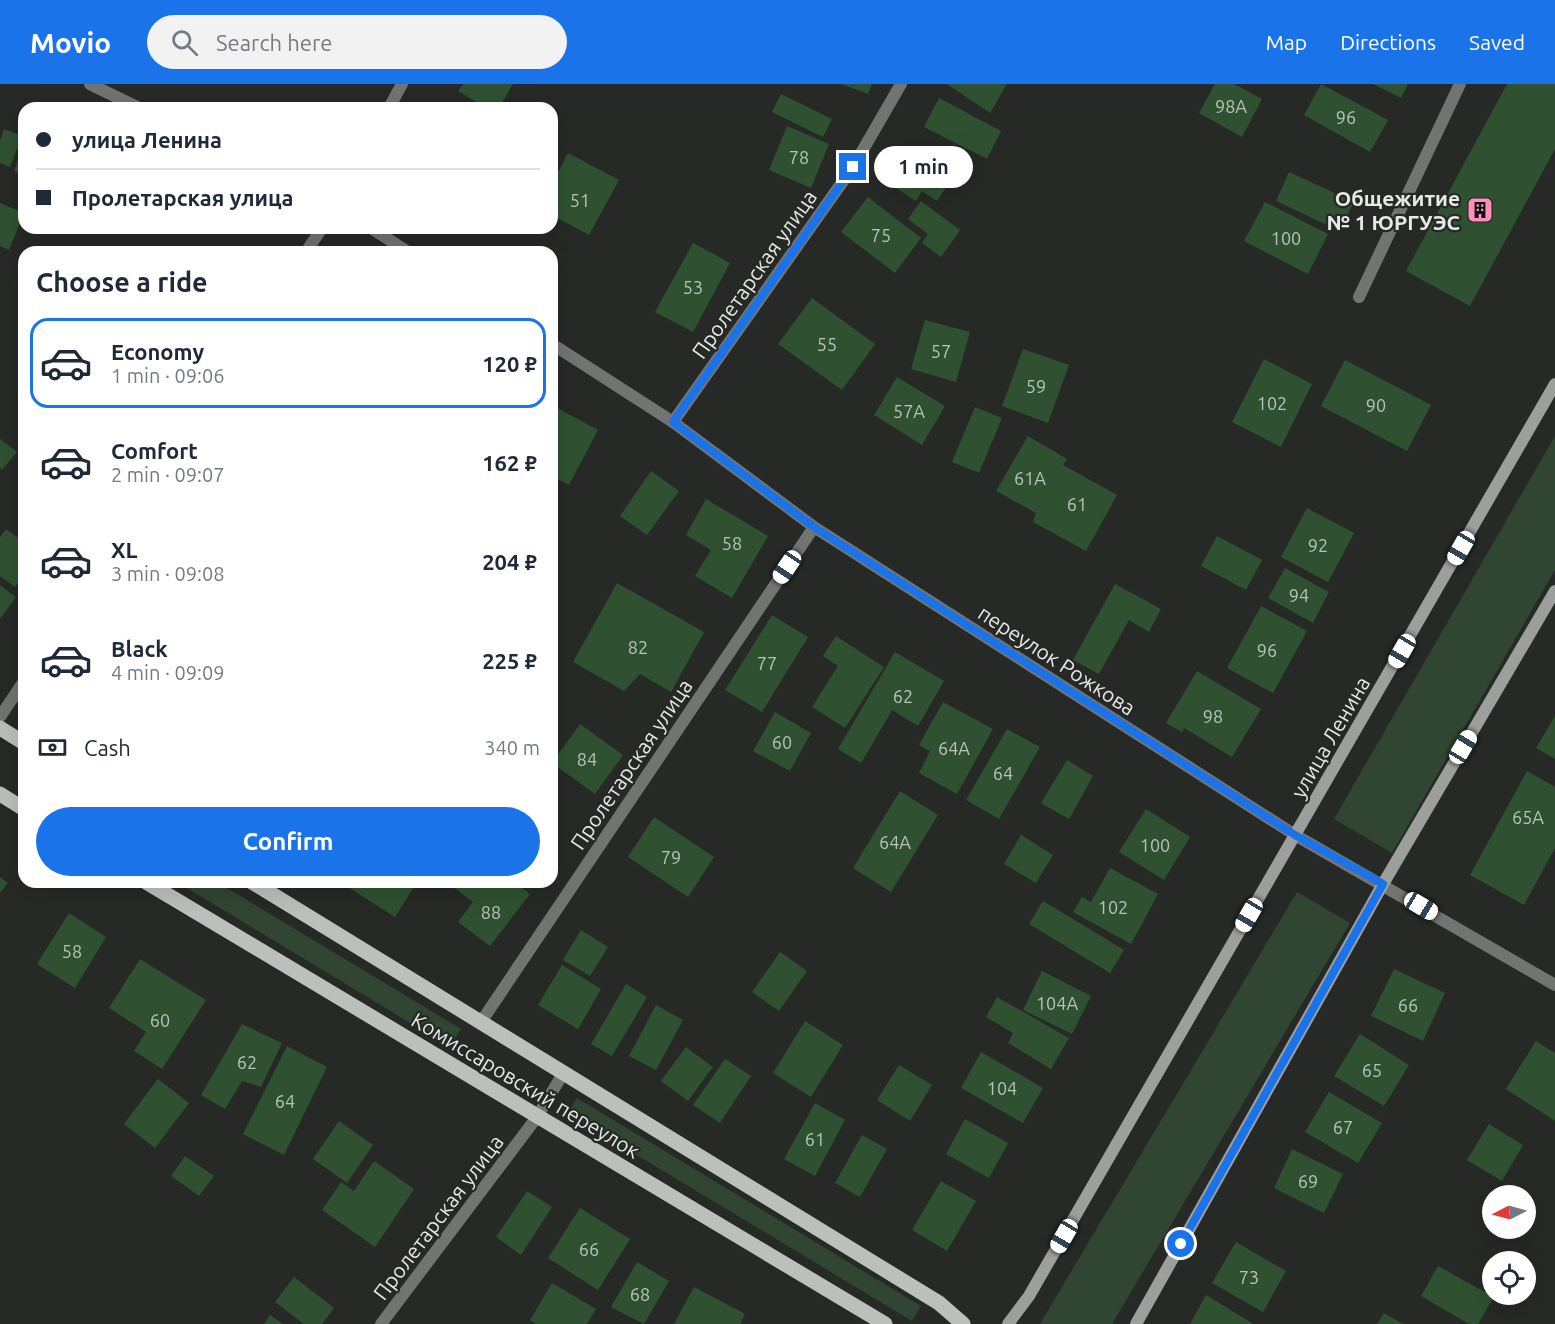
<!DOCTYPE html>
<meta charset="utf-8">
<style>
:root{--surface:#fff;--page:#f2f2f3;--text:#1f2937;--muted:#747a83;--line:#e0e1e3;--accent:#1a73e8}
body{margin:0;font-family:Ubuntu,sans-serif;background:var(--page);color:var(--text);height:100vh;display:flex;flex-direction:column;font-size:22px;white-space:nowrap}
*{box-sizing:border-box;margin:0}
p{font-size:20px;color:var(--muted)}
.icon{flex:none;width:33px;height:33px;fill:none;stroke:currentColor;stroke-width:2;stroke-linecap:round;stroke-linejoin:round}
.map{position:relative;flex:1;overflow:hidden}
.drawer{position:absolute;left:18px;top:162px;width:540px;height:642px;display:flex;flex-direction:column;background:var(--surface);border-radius:18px;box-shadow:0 6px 24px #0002}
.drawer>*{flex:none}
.hud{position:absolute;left:18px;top:18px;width:540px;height:132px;border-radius:18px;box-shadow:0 6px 24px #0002;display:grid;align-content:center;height:132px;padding:0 18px;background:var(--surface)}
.needle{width:39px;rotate:264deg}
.buttons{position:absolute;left:1482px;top:1101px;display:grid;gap:12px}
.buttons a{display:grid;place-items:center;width:54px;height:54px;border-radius:50%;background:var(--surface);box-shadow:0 6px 24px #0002;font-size:30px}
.end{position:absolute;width:27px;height:27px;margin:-14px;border:8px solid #1a73e8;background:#fff;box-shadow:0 0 0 3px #fff}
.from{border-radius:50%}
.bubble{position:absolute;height:42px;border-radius:21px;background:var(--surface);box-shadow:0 6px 24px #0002;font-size:20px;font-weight:700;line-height:42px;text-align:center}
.car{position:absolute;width:18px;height:36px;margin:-18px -9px;border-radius:8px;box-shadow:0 0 4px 2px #0007;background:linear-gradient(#fff 24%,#345 0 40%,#fff 0 76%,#345 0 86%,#fff 0)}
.hud b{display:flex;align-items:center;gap:21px;height:57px;font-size:22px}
.hud b+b{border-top:2px solid var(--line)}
.hud i{width:15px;height:15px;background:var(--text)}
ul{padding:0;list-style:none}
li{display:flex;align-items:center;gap:18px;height:90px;margin:0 12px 9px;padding:0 6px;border:3px solid transparent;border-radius:18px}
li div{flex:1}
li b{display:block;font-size:22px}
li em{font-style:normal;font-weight:700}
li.active{border-color:var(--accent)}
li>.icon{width:54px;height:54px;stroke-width:1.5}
h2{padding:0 18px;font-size:27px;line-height:72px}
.pay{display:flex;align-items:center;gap:15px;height:66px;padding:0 18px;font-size:22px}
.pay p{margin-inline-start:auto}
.action{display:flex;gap:12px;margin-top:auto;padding:12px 18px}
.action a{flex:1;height:69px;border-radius:36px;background:var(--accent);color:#fff;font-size:24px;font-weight:700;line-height:69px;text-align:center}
header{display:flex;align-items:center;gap:36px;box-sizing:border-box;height:84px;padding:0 30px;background:var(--accent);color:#fff}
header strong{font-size:28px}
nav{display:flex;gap:33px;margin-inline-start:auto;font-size:21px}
.search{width:420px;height:54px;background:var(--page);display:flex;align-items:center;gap:15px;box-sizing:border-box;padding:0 21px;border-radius:33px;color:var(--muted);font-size:22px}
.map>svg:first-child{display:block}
</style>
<header>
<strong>Movio</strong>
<div class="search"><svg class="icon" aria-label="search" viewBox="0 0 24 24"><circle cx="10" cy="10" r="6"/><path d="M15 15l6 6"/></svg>Search here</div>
<nav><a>Map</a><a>Directions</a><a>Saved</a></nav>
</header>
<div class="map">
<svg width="1555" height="1240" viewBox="0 0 1555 1240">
<rect width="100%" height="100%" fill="#262926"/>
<!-- green -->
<g fill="#314632">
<polygon points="1555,352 1555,486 1392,769 1334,735"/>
<polygon points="177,798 217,798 461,945 450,963"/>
<polygon points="1297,808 1350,839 1112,1240 1040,1240"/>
<polygon points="577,1014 921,1222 912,1237 567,1029"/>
</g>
<!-- building -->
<g fill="#2f5131">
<polygon points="463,0 513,0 499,24 486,24 458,7"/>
<polygon points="841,0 872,0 868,10"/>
<polygon points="947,0 1007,0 990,29"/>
<polygon points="1215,0 1234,0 1262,15 1242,53 1199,29"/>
<polygon points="1321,0 1388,36 1370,68 1304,31"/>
<polygon points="1373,0 1408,0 1401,14"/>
<polygon points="1507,0 1555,0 1555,65 1470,222 1406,187"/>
<polygon points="781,10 832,35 823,53 772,28"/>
<polygon points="939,14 1001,47 987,75 924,43"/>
<polygon points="787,42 829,60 811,104 769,86"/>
<polygon points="4,45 22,52 10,83 0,79 0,57"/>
<polygon points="24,63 24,91 14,87"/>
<polygon points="904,66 951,96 937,117 922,107 916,117 884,96"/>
<polygon points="568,69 619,96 589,151 552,131 552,100"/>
<polygon points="1289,88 1354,118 1340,147 1276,117"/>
<polygon points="868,113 921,154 895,189 841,148"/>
<polygon points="921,117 960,146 941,173 922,159 928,150 908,135"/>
<polygon points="1265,118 1328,150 1308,190 1244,157"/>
<polygon points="0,119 24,129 9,166 0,162"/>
<polygon points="693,159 730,179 693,248 655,228"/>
<polygon points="812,214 875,260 842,306 778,260"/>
<polygon points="925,236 970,248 956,298 911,285"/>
<polygon points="1023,265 1069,281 1048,339 1002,322"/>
<polygon points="1264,275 1312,300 1281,363 1232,338"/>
<polygon points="1345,276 1431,321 1407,367 1321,322"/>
<polygon points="897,293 945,322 922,361 874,331"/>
<polygon points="552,321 598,346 569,401 552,392"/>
<polygon points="975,323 1002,334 979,389 952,378"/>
<polygon points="1028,352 1067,375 1063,381 1117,411 1086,467 1033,438 1036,429 996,407"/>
<polygon points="0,355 17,368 2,386 0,384"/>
<polygon points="651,387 679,407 647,451 620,432"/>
<polygon points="706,415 768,452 732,514 695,492 711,466 686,451"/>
<polygon points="1307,424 1354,449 1328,498 1281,473"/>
<polygon points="6,445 24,458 24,491 15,503 0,492 0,453"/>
<polygon points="1217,452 1262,476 1246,506 1201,482"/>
<polygon points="1285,484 1329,508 1313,539 1268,514"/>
<polygon points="617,499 704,548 671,608 640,590 624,607 573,578"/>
<polygon points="1115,500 1161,525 1149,548 1129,536 1099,590 1073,576"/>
<polygon points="0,501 16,513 0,535"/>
<polygon points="1261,522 1307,547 1273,609 1227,584"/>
<polygon points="772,531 808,553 762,628 725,606"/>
<polygon points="836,552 884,583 845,644 812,623 838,582 823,572"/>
<polygon points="895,568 944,597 918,642 892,626 861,679 838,665"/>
<polygon points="1197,587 1261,625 1232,673 1184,644 1182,648 1166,639"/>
<polygon points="943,618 993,645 957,710 919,689 930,667 919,661"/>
<polygon points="775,628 811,649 790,687 753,667"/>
<polygon points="1555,632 1555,675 1536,664"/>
<polygon points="580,640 623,671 595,710 552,679"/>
<polygon points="1007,645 1040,663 999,735 966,716"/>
<polygon points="1067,676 1093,692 1069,735 1041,719"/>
<polygon points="1527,687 1555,703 1555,764 1524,821 1470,791"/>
<polygon points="900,707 938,731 891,808 853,784"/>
<polygon points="1146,725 1190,753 1164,796 1119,768"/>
<polygon points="654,733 714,773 688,813 628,773"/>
<polygon points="1021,751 1053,771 1036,799 1004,780"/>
<polygon points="1110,784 1158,810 1131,860 1073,828 1082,813 1091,818"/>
<polygon points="0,793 8,799 0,809"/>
<polygon points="340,798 417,798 395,833"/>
<polygon points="451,798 514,798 530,810 490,862 458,838 473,818 449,800"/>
<polygon points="1043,817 1124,866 1110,889 1029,840"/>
<polygon points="69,829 106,853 75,904 37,880"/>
<polygon points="581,846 608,863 590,892 563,876"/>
<polygon points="780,868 807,887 779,927 752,908"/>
<polygon points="140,875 206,916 162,985 134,967 146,948 109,924"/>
<polygon points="562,881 601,905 578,945 538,921"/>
<polygon points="1394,885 1445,909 1423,957 1371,932"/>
<polygon points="1042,887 1091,912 1072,950 1023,926"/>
<polygon points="626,900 647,913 612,972 591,960"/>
<polygon points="997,913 1069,954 1051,985 1008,959 1013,949 986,933"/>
<polygon points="656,921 683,936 656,986 629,972"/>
<polygon points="805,937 843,961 811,1013 773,989"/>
<polygon points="242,940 282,959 261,1003 242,997 225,1025 201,1011"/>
<polygon points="1360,950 1409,981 1384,1022 1334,992"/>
<polygon points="1536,957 1555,969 1555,1037 1506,1005"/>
<polygon points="287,962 327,983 284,1071 243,1050"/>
<polygon points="686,963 713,983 688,1017 661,997"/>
<polygon points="981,968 1043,1004 1023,1039 961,1004"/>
<polygon points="725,975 751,992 720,1039 693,1021"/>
<polygon points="899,981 932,1001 910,1037 877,1016"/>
<polygon points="158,995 189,1019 155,1064 124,1040"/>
<polygon points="1329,1008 1382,1039 1358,1079 1305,1048"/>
<polygon points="815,1019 845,1036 815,1092 784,1075"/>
<polygon points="965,1035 1008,1059 989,1094 946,1070"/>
<polygon points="339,1037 373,1061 347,1099 313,1075"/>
<polygon points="1489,1040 1523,1061 1502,1097 1467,1076"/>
<polygon points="862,1051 887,1065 860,1113 835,1099"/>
<polygon points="1292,1065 1343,1090 1324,1129 1274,1104"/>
<polygon points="185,1072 214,1092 199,1112 171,1092"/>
<polygon points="374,1077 414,1105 375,1163 322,1126 341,1098 354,1107"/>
<polygon points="941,1097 976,1117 947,1167 912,1146"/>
<polygon points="527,1107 552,1123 521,1171 496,1153"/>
<polygon points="580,1124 630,1155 598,1206 548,1174"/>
<polygon points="1236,1158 1286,1187 1263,1228 1212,1199"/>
<polygon points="637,1178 669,1197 644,1240 611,1223"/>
<polygon points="1438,1182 1494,1213 1478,1240 1469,1240 1421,1212"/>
<polygon points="294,1193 334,1224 322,1240 304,1240 275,1218"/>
<polygon points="552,1199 596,1225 587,1240 536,1240 530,1236"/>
<polygon points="694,1203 745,1230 740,1240 674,1240"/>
<polygon points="1206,1211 1252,1239 1251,1240 1190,1240"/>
<polygon points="1384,1229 1403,1240 1377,1240"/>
<polygon points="270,1231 283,1240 264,1240"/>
</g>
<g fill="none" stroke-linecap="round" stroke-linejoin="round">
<!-- minor -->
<g stroke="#727472" stroke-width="12">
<polyline points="90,0 139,24"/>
<polyline points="389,24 402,0"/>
<polyline points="371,144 408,168"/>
<polyline points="306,168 322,144"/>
<polyline points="1359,213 1460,0"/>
<polyline points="552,260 673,338 814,443 1295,751 1555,901"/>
<polyline points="673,338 853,83 901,0"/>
<polyline points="0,633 24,597"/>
<polyline points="481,938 814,443"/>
<polyline points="381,1240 537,1033 564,988"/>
</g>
<!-- secondary -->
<g stroke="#9c9f9c" stroke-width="12">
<polyline points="1008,1240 1029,1212 1555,300"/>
<polyline points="1136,1240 1383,800 1555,507"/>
</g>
<!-- primary -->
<g stroke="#bcc0bc" stroke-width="15">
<polyline points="0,644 24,659"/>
<polyline points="0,710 24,725"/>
<polyline points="146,798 885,1240"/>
<polyline points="252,798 939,1219 963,1240"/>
</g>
</g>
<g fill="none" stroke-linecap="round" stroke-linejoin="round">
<!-- route -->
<polyline stroke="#1a73e8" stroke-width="8" points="853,83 673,338 814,443 1295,751 1383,800 1181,1160"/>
</g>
<!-- icons -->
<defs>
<g id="building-square" transform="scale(1.35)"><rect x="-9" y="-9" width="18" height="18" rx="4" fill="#fe8ebc" stroke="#262926"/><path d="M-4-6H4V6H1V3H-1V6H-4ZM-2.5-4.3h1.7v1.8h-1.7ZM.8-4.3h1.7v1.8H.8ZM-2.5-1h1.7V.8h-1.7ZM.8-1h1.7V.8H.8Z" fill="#111"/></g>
</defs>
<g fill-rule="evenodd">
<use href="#building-square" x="1480" y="126"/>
</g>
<g text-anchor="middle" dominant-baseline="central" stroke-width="4.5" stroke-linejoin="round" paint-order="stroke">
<!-- number labels -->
<g font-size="18" fill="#b9c3b9">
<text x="1231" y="22">98А</text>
<text x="1346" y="33">96</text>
<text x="799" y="73">78</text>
<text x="580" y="116">51</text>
<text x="881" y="151">75</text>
<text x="1286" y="154">100</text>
<text x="693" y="203">53</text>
<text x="827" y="260">55</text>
<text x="941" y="267">57</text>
<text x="1036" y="302">59</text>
<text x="1272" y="319">102</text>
<text x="1376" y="321">90</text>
<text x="909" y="327">57А</text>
<text x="1030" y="394">61А</text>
<text x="1077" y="420">61</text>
<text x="732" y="459">58</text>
<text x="1318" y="461">92</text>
<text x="1299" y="511">94</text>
<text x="638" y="563">82</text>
<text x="1267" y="566">96</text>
<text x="767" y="579">77</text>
<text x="903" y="612">62</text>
<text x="1213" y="632">98</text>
<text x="782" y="658">60</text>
<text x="954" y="664">64А</text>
<text x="587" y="675">84</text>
<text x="1003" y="689">64</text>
<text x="1528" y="733">65А</text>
<text x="895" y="758">64А</text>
<text x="1155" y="761">100</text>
<text x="671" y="773">79</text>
<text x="1113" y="823">102</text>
<text x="491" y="828">88</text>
<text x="72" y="867">58</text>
<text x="1057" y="919">104А</text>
<text x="1408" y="921">66</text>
<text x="160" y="936">60</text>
<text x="247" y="978">62</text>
<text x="1372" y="986">65</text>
<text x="1002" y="1004">104</text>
<text x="285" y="1017">64</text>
<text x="1343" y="1043">67</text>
<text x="815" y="1055">61</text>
<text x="1308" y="1097">69</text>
<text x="589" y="1165">66</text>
<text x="1249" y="1193">73</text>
<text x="640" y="1210">68</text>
</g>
<!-- poi labels -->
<g font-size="21" font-weight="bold" fill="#e7e9e6" stroke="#262926" text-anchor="end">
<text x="1460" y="114">Общежитие<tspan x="1460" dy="24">№ 1 ЮРГУЭС</tspan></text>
</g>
<!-- street labels -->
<g font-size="21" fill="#e7e9e6" stroke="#262926">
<text transform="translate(754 190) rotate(-55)">Пролетарская улица</text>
<text transform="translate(1057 576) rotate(33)">переулок Рожкова</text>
<text transform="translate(1330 653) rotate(-60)">улица Ленина</text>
<text transform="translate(631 680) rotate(-56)">Пролетарская улица</text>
<text transform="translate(526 1001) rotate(31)">Комиссаровский переулок</text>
<text transform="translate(438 1133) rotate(-53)">Пролетарская улица</text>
</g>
</g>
</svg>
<div class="buttons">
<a><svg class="needle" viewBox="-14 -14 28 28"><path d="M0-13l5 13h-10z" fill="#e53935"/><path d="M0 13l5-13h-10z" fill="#747a83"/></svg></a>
<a><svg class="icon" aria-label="locate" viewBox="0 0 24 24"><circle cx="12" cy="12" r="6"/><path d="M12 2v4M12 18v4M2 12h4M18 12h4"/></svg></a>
</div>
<i class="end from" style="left:1181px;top:1160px"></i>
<i class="end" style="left:853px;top:83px"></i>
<div class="bubble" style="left:874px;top:62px;width:99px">1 min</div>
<i class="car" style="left:1461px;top:464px;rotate:210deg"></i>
<i class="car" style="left:787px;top:483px;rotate:214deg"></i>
<i class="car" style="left:1402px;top:567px;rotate:210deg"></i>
<i class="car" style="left:1463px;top:663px;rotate:31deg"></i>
<i class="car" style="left:1421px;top:822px;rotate:121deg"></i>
<i class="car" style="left:1249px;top:831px;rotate:210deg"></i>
<i class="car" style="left:1064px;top:1152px;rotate:210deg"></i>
<div class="hud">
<b><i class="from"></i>улица Ленина</b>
<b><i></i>Пролетарская улица</b>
</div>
<section class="drawer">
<h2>Choose a ride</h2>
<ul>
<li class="active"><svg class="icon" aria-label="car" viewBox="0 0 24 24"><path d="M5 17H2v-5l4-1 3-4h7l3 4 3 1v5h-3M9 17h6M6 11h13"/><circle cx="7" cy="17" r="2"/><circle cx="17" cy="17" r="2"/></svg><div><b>Economy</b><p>1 min · 09:06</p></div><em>120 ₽</em></li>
<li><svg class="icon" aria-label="car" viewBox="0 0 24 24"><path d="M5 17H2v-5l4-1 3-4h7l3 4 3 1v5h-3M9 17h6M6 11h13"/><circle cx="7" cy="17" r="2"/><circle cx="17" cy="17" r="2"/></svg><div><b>Comfort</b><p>2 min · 09:07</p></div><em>162 ₽</em></li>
<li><svg class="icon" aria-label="car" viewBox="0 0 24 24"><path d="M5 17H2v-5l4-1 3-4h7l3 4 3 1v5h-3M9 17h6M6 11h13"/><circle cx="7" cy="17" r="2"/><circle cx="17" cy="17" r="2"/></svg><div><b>XL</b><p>3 min · 09:08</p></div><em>204 ₽</em></li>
<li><svg class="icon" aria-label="car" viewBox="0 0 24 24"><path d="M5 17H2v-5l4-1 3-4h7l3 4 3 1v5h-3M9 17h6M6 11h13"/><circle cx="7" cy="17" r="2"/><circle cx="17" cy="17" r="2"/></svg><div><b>Black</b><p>4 min · 09:09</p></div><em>225 ₽</em></li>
</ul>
<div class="pay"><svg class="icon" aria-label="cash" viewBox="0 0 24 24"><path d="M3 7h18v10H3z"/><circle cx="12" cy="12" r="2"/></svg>Cash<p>340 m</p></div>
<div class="action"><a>Confirm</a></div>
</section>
</div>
